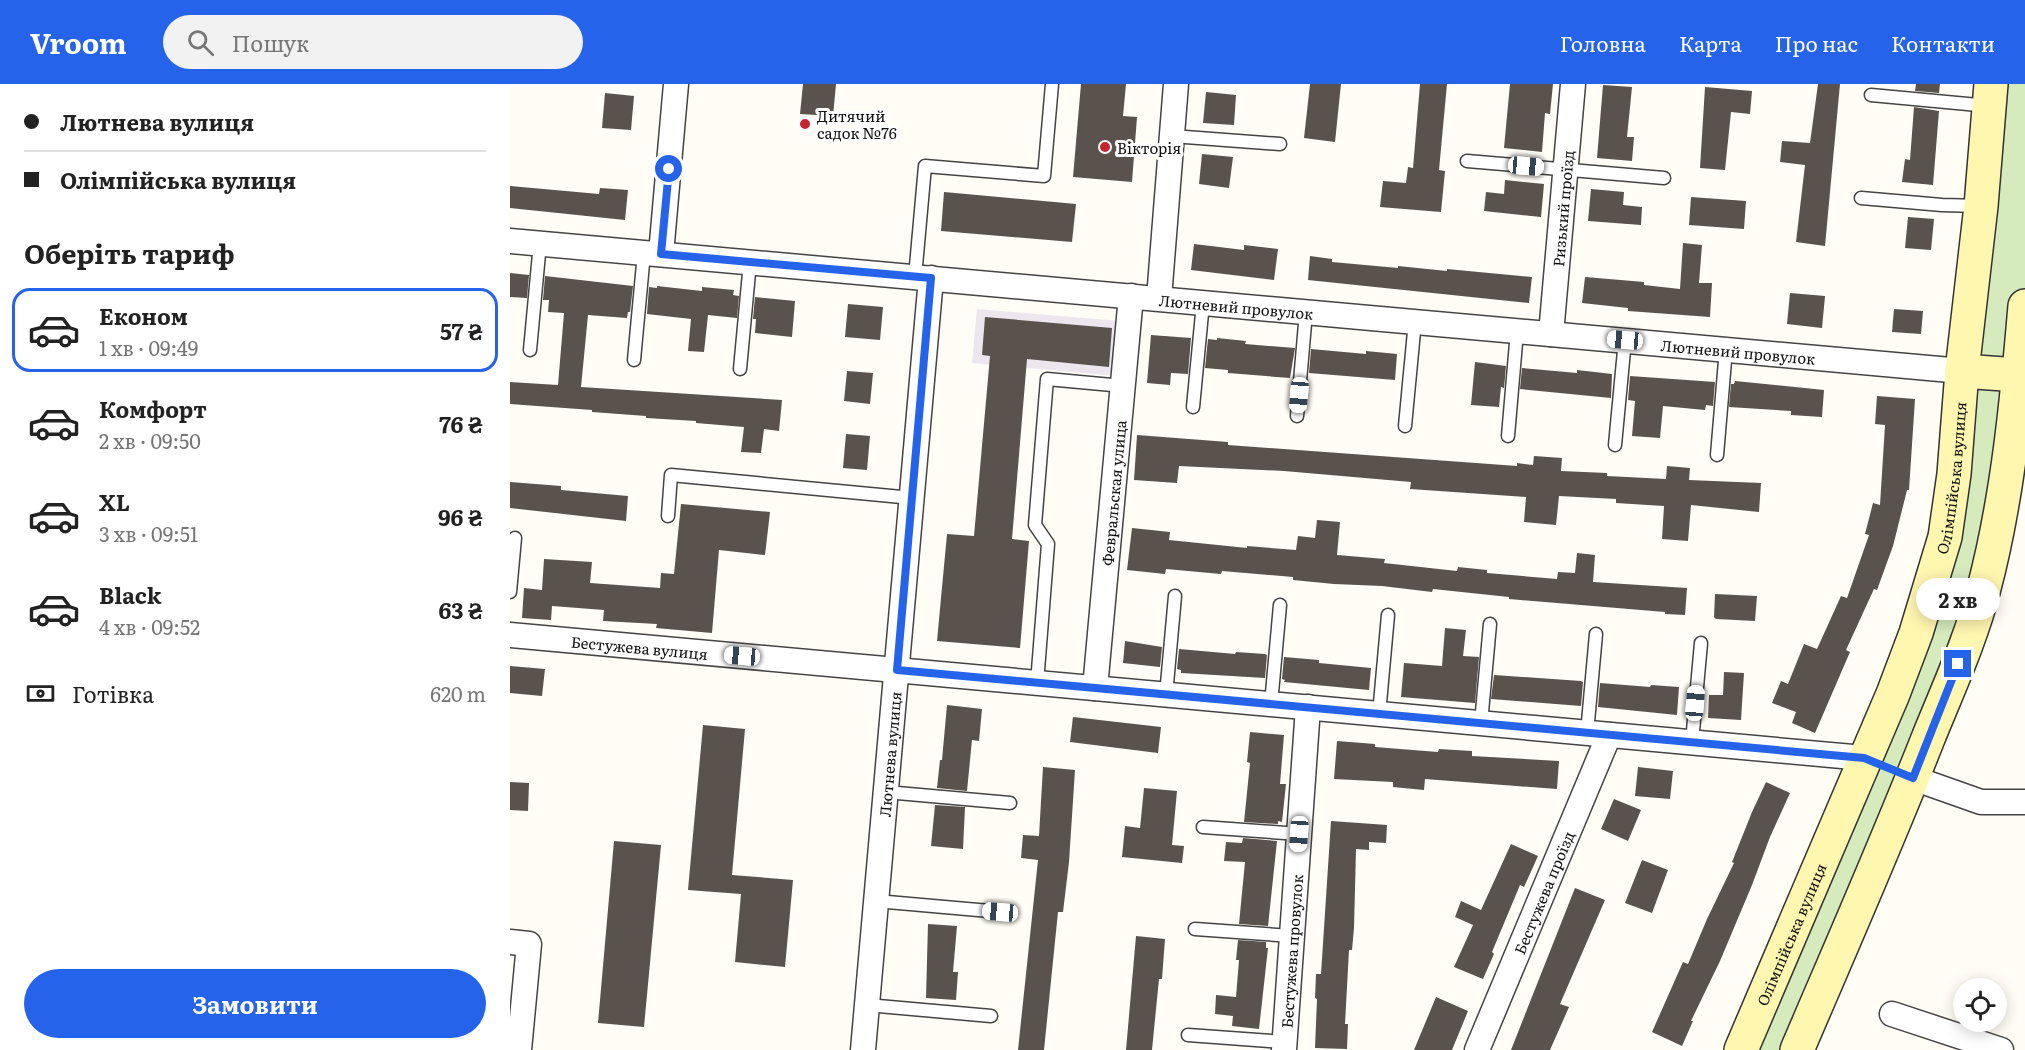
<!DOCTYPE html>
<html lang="uk">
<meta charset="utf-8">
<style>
:root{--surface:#fff;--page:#f2f2f2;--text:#222;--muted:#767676;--line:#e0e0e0;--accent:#2563eb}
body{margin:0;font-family:Literata,serif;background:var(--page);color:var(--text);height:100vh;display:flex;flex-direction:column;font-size:22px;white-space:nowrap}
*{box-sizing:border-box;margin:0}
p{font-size:20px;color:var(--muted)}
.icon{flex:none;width:33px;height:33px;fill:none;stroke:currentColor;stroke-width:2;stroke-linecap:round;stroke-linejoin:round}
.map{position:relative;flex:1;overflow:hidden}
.details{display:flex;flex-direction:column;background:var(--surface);width:510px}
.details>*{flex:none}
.guide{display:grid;align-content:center;height:132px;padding:0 24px;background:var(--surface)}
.buttons{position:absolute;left:1443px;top:894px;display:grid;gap:12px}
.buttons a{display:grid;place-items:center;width:54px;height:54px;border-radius:50%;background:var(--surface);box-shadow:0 3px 15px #0003;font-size:30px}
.end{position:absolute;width:27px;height:27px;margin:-14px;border:8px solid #2563eb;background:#fff;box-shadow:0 0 0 3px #fff}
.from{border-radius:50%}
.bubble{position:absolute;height:42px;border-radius:21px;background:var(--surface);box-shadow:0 3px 15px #0003;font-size:20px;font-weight:700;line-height:42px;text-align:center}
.car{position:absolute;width:18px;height:36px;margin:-18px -9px;border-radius:8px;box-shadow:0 0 4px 2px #0007;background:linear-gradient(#fff 24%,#345 0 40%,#fff 0 76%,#345 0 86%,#fff 0)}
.guide b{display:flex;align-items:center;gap:21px;height:57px;font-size:22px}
.guide b+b{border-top:2px solid var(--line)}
.guide i{width:15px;height:15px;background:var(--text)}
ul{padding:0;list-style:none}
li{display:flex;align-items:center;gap:18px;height:84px;margin:0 12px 9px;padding:0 12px;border:3px solid transparent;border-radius:18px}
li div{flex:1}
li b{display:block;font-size:22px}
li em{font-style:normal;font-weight:700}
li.selected{border-color:var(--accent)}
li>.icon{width:54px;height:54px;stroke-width:1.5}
h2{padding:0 24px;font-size:27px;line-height:72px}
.pay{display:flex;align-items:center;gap:15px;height:66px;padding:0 24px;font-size:22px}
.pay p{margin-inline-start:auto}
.action{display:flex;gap:12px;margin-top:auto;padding:12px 24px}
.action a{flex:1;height:69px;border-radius:36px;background:var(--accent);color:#fff;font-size:24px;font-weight:700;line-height:69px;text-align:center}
header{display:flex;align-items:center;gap:36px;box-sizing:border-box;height:84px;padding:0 30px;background:var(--accent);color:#fff}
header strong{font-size:28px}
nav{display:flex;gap:33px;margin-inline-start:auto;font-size:21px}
.search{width:420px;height:54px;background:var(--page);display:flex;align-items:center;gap:15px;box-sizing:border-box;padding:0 21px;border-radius:33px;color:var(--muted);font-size:22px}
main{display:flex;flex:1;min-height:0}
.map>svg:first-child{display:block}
</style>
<header>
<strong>Vroom</strong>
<div class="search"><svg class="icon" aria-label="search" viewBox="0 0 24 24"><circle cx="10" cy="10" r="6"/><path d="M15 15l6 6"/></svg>Пошук</div>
<nav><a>Головна</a><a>Карта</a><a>Про нас</a><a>Контакти</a></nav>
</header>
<main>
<section class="details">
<div class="guide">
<b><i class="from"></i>Лютнева вулиця</b>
<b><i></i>Олімпійська вулиця</b>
</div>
<h2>Оберіть тариф</h2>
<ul>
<li class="selected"><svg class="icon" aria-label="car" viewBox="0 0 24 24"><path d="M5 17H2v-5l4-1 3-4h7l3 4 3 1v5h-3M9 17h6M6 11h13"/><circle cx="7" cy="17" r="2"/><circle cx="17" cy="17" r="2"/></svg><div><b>Економ</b><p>1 хв · 09:49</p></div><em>57 ₴</em></li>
<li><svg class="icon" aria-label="car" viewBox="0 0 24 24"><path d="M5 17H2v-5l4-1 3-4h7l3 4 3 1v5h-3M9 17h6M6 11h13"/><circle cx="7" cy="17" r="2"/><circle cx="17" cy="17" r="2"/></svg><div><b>Комфорт</b><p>2 хв · 09:50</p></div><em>76 ₴</em></li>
<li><svg class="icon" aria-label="car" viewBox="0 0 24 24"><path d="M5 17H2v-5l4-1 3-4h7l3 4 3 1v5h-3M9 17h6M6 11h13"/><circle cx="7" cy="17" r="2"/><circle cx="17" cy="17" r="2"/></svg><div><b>XL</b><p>3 хв · 09:51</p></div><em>96 ₴</em></li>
<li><svg class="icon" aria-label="car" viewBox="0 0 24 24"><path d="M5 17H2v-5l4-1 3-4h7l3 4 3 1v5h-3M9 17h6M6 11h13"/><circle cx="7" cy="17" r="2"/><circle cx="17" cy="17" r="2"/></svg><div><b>Black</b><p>4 хв · 09:52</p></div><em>63 ₴</em></li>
</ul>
<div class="pay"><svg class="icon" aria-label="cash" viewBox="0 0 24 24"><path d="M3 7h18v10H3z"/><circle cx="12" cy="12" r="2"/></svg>Готівка<p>620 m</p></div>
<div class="action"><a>Замовити</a></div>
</section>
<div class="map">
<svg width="1515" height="966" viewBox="0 0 1515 966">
<rect width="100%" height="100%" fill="#fffdf5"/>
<!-- industrial -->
<polygon fill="#eee6ef" points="467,225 610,237 605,292 462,279"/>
<!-- green -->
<polygon fill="#d5ebbd" points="1481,0 1515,0 1515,207 1488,446 1287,966 1231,966 1406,549"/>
<!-- building -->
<g fill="#5a524d">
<polygon points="293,0 326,0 323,32 290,30"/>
<polygon points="571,0 616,0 613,32 627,33 622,98 563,93"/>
<polygon points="800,0 831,0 825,58 794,54"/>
<polygon points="910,0 937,0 929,86 935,87 931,128 870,123 873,97 896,99 898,83 903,84"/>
<polygon points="1000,0 1043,0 1040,30 1035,29 1032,68 994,64"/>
<polygon points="1308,0 1330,0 1315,162 1286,158 1295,81 1270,78 1272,57 1300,59"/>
<polygon points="1406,0 1430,0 1429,9 1405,7"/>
<polygon points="1093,1 1122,3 1117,53 1124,53 1122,77 1087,74"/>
<polygon points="1195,3 1242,7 1240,30 1221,28 1215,86 1190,84"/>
<polygon points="696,8 726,11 724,41 693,39"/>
<polygon points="95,9 124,12 121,46 92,44"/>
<polygon points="1404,23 1429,27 1423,101 1392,98 1395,75 1400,76"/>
<polygon points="692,70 723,73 719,104 689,100"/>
<polygon points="995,96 1034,100 1031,133 974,127 976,108 994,110"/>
<polygon points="0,102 89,110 90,104 118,106 115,136 0,124"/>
<polygon points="1081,105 1114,108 1113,121 1132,123 1131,141 1078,137"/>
<polygon points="434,108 566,120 562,158 431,147"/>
<polygon points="1181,113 1236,117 1234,145 1179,141"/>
<polygon points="1398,133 1424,135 1421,166 1395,164"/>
<polygon points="1173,159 1192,161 1189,199 1202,199 1200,233 1118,227 1118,224 1072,219 1075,193 1134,198 1134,201 1170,205"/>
<polygon points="684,160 734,166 734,161 768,165 764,196 681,186"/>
<polygon points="800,172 822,175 822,178 888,184 888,182 937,187 937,185 1022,193 1019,219 798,196"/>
<polygon points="0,189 19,191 17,214 0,213"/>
<polygon points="35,192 123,202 120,228 118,228 117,234 78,231 71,303 272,316 269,347 254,345 251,369 231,368 234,343 186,339 186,337 136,334 136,332 82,328 82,326 0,320 0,298 48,301 54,229 38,228 39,216 33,216"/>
<polygon points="147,202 192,207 192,203 224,206 223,211 229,212 227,234 198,231 194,268 178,267 181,235 137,230 139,203 147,204"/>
<polygon points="1280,209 1315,212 1312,244 1277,240"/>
<polygon points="245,213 285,217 282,253 245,249 246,235 243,235"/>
<polygon points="338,220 373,223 370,256 335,253"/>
<polygon points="1384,225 1413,227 1411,250 1382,248"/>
<polygon points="475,233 602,244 599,283 517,275 502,455 519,457 510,564 427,557 437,450 464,452 480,272 472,271"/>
<polygon points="641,251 681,254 678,290 661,289 660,301 637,299"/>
<polygon points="707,254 736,257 735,260 785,264 780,294 718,289 718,286 695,284 698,255 707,256"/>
<polygon points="801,265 856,270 856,267 887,270 885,296 799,289"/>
<polygon points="965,278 996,282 994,304 991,303 989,323 961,321"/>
<polygon points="1012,284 1067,289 1067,286 1102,290 1101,314 1010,305"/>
<polygon points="337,287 363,289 360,320 334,317"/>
<polygon points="1120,292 1205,298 1203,322 1196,321 1195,326 1153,322 1150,354 1122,352 1125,317 1118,316"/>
<polygon points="1225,297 1314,306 1312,333 1281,331 1281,327 1219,323 1221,300 1224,300"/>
<polygon points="1367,312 1405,315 1399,406 1397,406 1383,462 1367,506 1364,505 1336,566 1340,568 1305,649 1282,639 1286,628 1262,619 1271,597 1278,600 1294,560 1307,565 1331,512 1337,514 1359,451 1355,450 1363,419 1370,421 1375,341 1365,340"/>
<polygon points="336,350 360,352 357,386 333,384"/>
<polygon points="627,351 718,358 718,361 1007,382 1007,379 1023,381 1024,372 1052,374 1051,387 1097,389 1097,392 1156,395 1157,382 1180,384 1179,396 1251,399 1249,428 1181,421 1178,457 1152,455 1154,422 1106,419 1106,415 1049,412 1046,441 1014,438 1016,413 900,405 901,398 774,387 669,382 667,399 624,396"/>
<polygon points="0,398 51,402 51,406 118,412 116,437 0,424"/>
<polygon points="171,420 260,428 255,471 209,466 202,549 146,544 147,540 93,537 94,526 42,522 41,536 12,534 14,504 32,506 34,475 82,478 80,499 150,504 151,489 164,490"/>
<polygon points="807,436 830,438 827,471 875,475 874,479 947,487 948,483 977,486 977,489 1047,495 1048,488 1065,489 1067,469 1085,471 1083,498 1177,504 1175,531 1155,530 1155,528 999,515 999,513 923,505 922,508 872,502 824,500 783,496 783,493 712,487 711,490 656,485 655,490 617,486 622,444 660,448 659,456 737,464 737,462 786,466 788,452 805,454"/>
<polygon points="1205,510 1247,512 1245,537 1206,535 1204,533"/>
<polygon points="935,544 956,546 953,572 969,573 965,619 891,613 894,579 932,582"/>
<polygon points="615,557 652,563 650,583 613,579"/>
<polygon points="669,565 725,570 726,568 755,570 757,571 755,594 671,589 671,586 667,585"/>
<polygon points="774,573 809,576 809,579 861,584 859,606 774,598 775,596 772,595"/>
<polygon points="0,582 35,585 32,612 0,609"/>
<polygon points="1214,588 1234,589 1231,636 1198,634 1199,611 1213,611"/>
<polygon points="984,591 1071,597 1073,598 1071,622 981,615"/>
<polygon points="1090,599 1140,603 1141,601 1169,603 1167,631 1088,623"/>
<polygon points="437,621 472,625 469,657 462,656 457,707 427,704 430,676 432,676"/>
<polygon points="563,633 651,643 648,669 560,658"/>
<polygon points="193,641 235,645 222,791 283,796 275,883 225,878 231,810 178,806"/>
<polygon points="740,648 774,651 770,700 776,700 772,738 768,737 768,740 734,738 740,679 737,678"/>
<polygon points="827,657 865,660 865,663 928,668 929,665 962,667 962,672 1049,677 1047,705 915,695 914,706 883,703 883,698 824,695"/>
<polygon points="533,683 565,686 559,778 553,828 548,828 534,966 508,966 528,776 511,774 513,751 529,752"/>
<polygon points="1128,683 1163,687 1160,715 1125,712"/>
<polygon points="0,698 19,699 18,727 0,726"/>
<polygon points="1256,698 1280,709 1260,753 1242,801 1210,877 1181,937 1183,937 1172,962 1142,948 1173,878 1178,880 1197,835 1224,779 1222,778 1242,728"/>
<polygon points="634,704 667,707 662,761 674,762 672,779 612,773 615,742 630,744"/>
<polygon points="1104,715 1131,726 1118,757 1091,745"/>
<polygon points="425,721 455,723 453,765 421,762"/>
<polygon points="821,737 877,741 876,759 859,758 859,766 846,765 844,844 842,866 839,866 835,940 838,940 837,965 805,964 807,915 805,914 806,890 811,890"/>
<polygon points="733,754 767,757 758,842 729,840 735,778 714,777 716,758 732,759"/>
<polygon points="104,757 151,761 134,943 88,939"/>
<polygon points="1001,760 1028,772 1014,803 1010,801 982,868 984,870 973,895 944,883 963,841 945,833 951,817 971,826"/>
<polygon points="1132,776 1158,786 1142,829 1115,819"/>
<polygon points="1065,804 1095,816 1050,920 1059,923 1040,966 1001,966"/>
<polygon points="418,840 447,842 443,888 448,888 446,916 416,914"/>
<polygon points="626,852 655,855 652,895 649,895 642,966 616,966"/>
<polygon points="728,856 756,858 756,864 758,864 749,945 722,942 723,932 705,930 706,911 726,913 729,876 726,876"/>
<polygon points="926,913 958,927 942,966 904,966"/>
</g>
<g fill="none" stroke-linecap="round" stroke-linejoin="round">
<!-- service casing -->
<g stroke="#444" stroke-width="15">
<g id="service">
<polyline points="1361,11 1479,22"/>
<polyline points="662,52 770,60"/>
<polyline points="957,77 1154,94"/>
<polyline points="1351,114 1432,121 1470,122"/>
<polyline points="405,193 415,82 534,92 542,0"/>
<polyline points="20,266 30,159"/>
<polyline points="124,276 134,169"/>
<polyline points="230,285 240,178"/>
<polyline points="683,323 693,219"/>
<polyline points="787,332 796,228"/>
<polyline points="895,342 905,237"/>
<polyline points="998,352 1007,247"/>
<polyline points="1105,361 1115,256"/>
<polyline points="1207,371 1216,265"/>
<polyline points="158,432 161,391 402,414"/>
<polyline points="0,508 5,454"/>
<polyline points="527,599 538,460 525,441 537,295 613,302"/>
<polyline points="656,611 665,512"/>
<polyline points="761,620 770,521"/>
<polyline points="869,630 878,531"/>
<polyline points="971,639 980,540"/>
<polyline points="1077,649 1086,550"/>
<polyline points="1182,658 1191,559"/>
<polyline points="376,708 500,719"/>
<polyline points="693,743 789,750"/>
<polyline points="366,817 491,828"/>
<polyline points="685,845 782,852"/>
<polyline points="357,921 481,932"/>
<polyline points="678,951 774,958"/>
</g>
</g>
<!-- minor casing -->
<g stroke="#444" stroke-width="27">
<g id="minor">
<path id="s1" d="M0,157L1452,287"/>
<polyline points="151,170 166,0"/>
<polyline points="649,214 666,0"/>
<path id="s2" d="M1041,250L1063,0"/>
<path id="s3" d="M0,551L1354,674"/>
<path id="s4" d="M585,604L621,212"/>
<polyline points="1403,694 1471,718 1515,718"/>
<polyline points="0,858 19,860 9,966"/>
<polyline points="1382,930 1491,966"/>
<path id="s5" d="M353,966L421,194"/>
<path id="s6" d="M774,966L798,623"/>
<path id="s7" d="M967,966L1099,651"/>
</g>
</g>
<!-- secondary casing -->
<g stroke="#333" stroke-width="36">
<g id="secondary">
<polyline points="1452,287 1508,291"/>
<path id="s8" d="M1231,966L1383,610L1406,549L1435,453L1444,390L1452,287L1471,122L1481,0"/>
<path d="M1287,966C1331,863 1376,761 1417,657C1437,607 1461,556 1474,504C1498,413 1507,316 1515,222"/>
</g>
</g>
<!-- service -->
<use href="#service" stroke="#fff" stroke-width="12"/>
<!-- minor -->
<use href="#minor" stroke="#fff" stroke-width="24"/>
<!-- secondary -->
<use href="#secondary" stroke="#fff6b0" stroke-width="33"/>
</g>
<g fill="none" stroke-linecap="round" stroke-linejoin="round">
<!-- route -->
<polyline stroke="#2563eb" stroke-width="8" points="159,85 151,170 421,194 387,586 1354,674 1403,694 1448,580"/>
</g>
<!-- markers -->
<g fill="#c4262e" stroke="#fff" stroke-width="2">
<circle cx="295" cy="40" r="6"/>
<circle cx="595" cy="63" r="6"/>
</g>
<g text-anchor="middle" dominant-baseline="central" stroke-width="6" stroke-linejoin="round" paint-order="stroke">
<!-- poi labels -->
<g font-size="15" fill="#111" stroke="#fff" text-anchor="start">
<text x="307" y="31">Дитячий<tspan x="307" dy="17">садок №76</tspan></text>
<text x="607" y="63">Вікторія</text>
</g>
<!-- street labels -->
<g font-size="15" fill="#111" stroke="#fff">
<text stroke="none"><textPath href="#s2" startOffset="126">Ризький проїзд</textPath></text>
<text stroke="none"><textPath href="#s1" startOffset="729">Лютневий провулок</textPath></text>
<text stroke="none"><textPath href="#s1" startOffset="1233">Лютневий провулок</textPath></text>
<text stroke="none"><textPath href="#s8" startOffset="612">Олімпійська вулиця</textPath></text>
<text stroke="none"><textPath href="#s4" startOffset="196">Февральская улица</textPath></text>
<text stroke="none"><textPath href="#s3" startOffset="130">Бестужева вулиця</textPath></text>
<text stroke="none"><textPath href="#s5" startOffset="297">Лютнева вулиця</textPath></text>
<text stroke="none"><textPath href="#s7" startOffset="171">Бестужева проїзд</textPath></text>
<text stroke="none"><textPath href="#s8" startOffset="126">Олімпійська вулиця</textPath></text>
<text stroke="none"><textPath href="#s6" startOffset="99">Бестужева провулок</textPath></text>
</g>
</g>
</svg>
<div class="buttons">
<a><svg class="icon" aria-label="locate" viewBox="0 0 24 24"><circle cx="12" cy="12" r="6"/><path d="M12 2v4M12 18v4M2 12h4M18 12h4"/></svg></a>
</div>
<i class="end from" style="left:159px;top:85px"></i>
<i class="end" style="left:1448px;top:580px"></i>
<div class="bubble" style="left:1406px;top:494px;width:84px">2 хв</div>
<i class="car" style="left:1016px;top:82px;rotate:95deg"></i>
<i class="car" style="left:1115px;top:256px;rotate:275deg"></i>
<i class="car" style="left:789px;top:311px;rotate:185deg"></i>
<i class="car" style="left:232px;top:572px;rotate:275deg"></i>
<i class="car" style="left:1185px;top:619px;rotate:5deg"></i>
<i class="car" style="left:789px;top:750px;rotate:184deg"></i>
<i class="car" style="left:490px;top:828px;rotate:275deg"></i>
</div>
</main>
